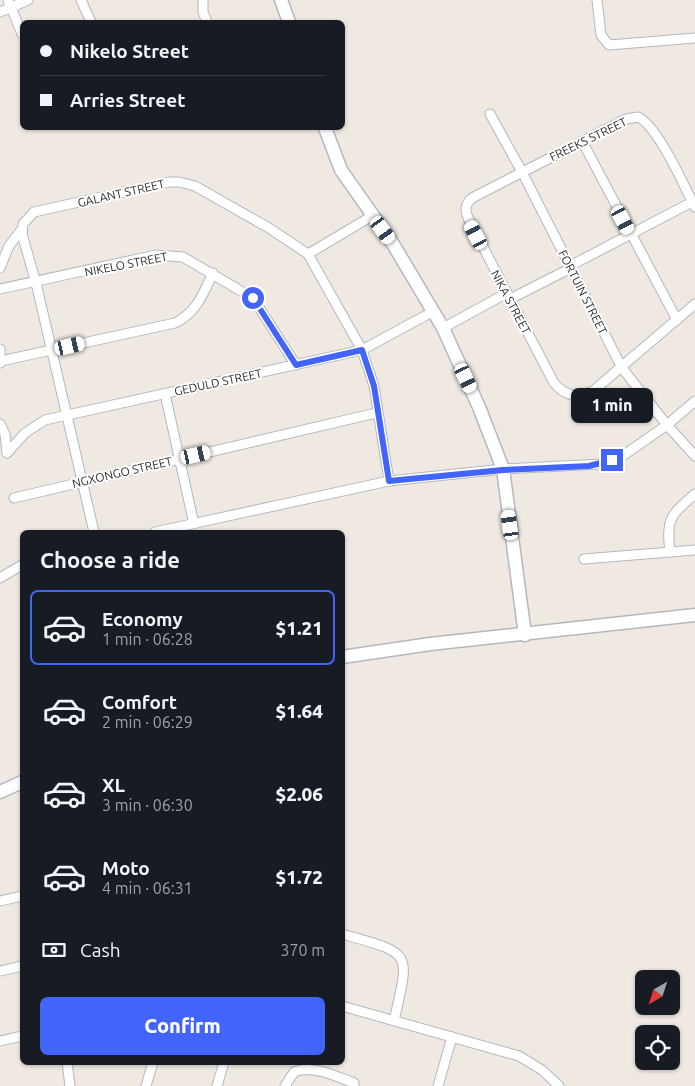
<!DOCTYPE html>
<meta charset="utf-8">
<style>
:root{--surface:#171b24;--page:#242831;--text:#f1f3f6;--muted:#9ea1a6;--line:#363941;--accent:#4264fb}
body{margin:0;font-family:Ubuntu,sans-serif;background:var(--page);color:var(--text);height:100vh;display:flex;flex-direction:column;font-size:19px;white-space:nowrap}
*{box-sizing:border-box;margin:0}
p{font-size:16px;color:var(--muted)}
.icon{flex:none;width:28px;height:28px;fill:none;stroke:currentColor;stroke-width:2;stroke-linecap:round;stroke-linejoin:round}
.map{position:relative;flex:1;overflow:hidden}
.side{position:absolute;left:20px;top:530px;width:325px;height:535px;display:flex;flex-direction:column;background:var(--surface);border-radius:8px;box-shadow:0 1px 4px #0004}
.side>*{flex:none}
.hud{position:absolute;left:20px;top:20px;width:325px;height:110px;border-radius:8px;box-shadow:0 1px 4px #0004;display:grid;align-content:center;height:110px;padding:0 20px;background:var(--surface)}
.needle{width:32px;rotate:219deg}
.fabs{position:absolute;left:635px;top:970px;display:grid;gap:10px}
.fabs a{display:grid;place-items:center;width:45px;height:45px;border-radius:8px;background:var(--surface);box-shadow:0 1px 4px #0004;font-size:25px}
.end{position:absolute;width:22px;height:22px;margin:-11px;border:6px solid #4264fb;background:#fff;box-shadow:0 0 0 2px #fff}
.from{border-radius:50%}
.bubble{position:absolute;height:35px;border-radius:8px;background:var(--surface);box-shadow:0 1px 4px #0004;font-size:16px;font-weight:800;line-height:35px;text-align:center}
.car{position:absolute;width:15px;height:30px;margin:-15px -8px;border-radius:6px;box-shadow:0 0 4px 1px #0007;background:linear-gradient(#fff 24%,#345 0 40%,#fff 0 76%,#345 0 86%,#fff 0)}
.hud b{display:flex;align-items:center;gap:18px;height:48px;font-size:19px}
.hud b+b{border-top:1px solid var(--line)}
.hud i{width:12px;height:12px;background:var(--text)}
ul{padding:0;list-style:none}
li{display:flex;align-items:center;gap:15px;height:75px;margin:0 10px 8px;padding:0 10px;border:2px solid transparent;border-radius:8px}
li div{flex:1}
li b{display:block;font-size:19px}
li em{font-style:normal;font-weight:800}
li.current{border-color:var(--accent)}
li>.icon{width:45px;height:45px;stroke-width:1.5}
h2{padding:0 20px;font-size:22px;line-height:60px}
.pay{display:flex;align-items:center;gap:12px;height:55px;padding:0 20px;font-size:19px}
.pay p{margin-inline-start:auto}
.primary-button{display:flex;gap:10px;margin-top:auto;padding:10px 20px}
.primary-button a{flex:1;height:58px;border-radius:8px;background:var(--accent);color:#fff;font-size:20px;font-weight:800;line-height:58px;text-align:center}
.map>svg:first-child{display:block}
</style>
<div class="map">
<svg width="695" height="1086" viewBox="0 0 695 1086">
<rect width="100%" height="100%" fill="#efe9e1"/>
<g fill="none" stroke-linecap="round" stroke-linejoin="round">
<!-- street casing -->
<g stroke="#b4b7c1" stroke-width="11">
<g id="street">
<polyline points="8,0 22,34"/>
<polyline points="81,0 91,22"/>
<polyline points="203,0 203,12 207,22"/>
<polyline points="597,0 601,35 609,45 695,38"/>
<polyline points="0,12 28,0"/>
<polyline points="490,114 522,172 622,368 667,425 695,456"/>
<polyline points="582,141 677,320"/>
<path d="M695,207C684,186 658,126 638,117L626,119L472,198C464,205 465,211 469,220L554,383C566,397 578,398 593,391L695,304"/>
<polyline points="308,254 372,216"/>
<polyline points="570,266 692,202"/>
<polyline points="0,268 9,246 22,229"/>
<polyline points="0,289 156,255 183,257 253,298 296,365"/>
<polyline points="510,299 571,268"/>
<polyline points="443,328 507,293"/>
<polyline points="0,349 0,363"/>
<path d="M1,361L175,323C197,312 203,294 213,273"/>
<polyline points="165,394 194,524"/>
<polyline points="0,424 5,434 7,453"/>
<polyline points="7,453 25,433 45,420 362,350 434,311"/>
<polyline points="14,498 376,413"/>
<polyline points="94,532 36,283 22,234 23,224 34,212 169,182 179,182 195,186 269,228 308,254 362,350 374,386 389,481"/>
<polyline points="155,532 389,481 503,469 601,464 624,455 667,425 695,401"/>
<path d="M670,552C666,518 670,516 695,494"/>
<polyline points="584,559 695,550"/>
<polyline points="0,578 22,565"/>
<polyline points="0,901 22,896"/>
<path d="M342,934C413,954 410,950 394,1021"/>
<polyline points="0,971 22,966"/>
<polyline points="342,1006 519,1056 542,1070 559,1086"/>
<polyline points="0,1041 22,1036"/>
<polyline points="67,1062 70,1086"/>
<polyline points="146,1086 153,1062"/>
<polyline points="217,1086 224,1062"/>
<path d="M285,1086L294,1072C311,1064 338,1077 354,1083V1086"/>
<polyline points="438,1086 452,1037"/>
</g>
</g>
<!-- secondary casing -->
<g stroke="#b4b7c1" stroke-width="15">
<g id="secondary">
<polyline points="281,0 289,22"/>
<polyline points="325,128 341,170 393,244 443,328 479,407 503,469 525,635"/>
<polyline points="342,657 430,644 695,615"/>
<polyline points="0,792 22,782"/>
</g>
</g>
<!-- street -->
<use href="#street" stroke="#fff" stroke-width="9"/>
<!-- secondary -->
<use href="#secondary" stroke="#fff" stroke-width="12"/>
</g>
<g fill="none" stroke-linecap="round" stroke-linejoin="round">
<!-- route -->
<polyline stroke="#4264fb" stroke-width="6" points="253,298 296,365 362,350 374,386 389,481 503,470 589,466 612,460"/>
</g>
<g text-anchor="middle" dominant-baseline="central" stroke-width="4" stroke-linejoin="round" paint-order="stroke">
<!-- street labels -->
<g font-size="12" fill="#2e2e2e" stroke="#fff">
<text transform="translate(588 139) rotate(-26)">FREEKS STREET</text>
<text transform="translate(121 193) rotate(-13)">GALANT STREET</text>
<text transform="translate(126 264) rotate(-11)">NIKELO STREET</text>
<text transform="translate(583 292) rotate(63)">FORTUIN STREET</text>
<text transform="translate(511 302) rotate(62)">NIKA STREET</text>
<text transform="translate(218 382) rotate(-12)">GEDULD STREET</text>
<text transform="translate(122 472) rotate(-13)">NGXONGO STREET</text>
</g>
</g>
</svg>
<div class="fabs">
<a><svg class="needle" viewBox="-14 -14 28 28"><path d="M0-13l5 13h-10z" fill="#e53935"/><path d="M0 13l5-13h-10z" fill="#9ea1a6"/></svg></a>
<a><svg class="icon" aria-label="locate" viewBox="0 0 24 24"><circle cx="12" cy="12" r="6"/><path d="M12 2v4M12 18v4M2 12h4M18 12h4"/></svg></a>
</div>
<i class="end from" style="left:253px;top:298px"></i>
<i class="end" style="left:612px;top:460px"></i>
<div class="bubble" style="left:571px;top:388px;width:82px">1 min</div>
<i class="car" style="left:623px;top:220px;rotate:152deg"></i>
<i class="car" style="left:383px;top:230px;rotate:144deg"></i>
<i class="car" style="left:476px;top:235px;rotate:332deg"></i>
<i class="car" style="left:70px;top:346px;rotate:77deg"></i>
<i class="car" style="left:466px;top:378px;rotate:155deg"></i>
<i class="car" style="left:196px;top:455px;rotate:77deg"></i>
<i class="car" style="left:510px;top:525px;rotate:352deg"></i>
<div class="hud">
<b><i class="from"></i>Nikelo Street</b>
<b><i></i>Arries Street</b>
</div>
<section class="side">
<h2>Choose a ride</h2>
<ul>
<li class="current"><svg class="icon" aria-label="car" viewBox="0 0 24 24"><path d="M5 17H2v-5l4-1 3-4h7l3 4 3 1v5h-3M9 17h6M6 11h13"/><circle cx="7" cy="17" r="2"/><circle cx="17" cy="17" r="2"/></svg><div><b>Economy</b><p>1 min · 06:28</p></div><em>$1.21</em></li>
<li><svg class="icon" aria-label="car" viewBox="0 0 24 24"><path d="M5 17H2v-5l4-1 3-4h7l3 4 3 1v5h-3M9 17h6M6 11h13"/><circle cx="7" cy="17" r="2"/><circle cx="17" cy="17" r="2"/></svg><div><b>Comfort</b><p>2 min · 06:29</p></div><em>$1.64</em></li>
<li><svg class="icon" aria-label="car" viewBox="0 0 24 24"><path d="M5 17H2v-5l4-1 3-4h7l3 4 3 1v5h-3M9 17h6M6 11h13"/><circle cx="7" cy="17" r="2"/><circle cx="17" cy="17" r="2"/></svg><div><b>XL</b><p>3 min · 06:30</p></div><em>$2.06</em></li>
<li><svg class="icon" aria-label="car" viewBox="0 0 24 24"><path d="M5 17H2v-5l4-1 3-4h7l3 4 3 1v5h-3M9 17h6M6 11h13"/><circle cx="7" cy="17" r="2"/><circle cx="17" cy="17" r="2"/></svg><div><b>Moto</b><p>4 min · 06:31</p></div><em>$1.72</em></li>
</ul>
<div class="pay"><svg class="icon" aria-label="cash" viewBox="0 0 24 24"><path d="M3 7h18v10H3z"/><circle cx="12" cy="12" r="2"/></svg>Cash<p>370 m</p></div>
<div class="primary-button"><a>Confirm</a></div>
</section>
</div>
